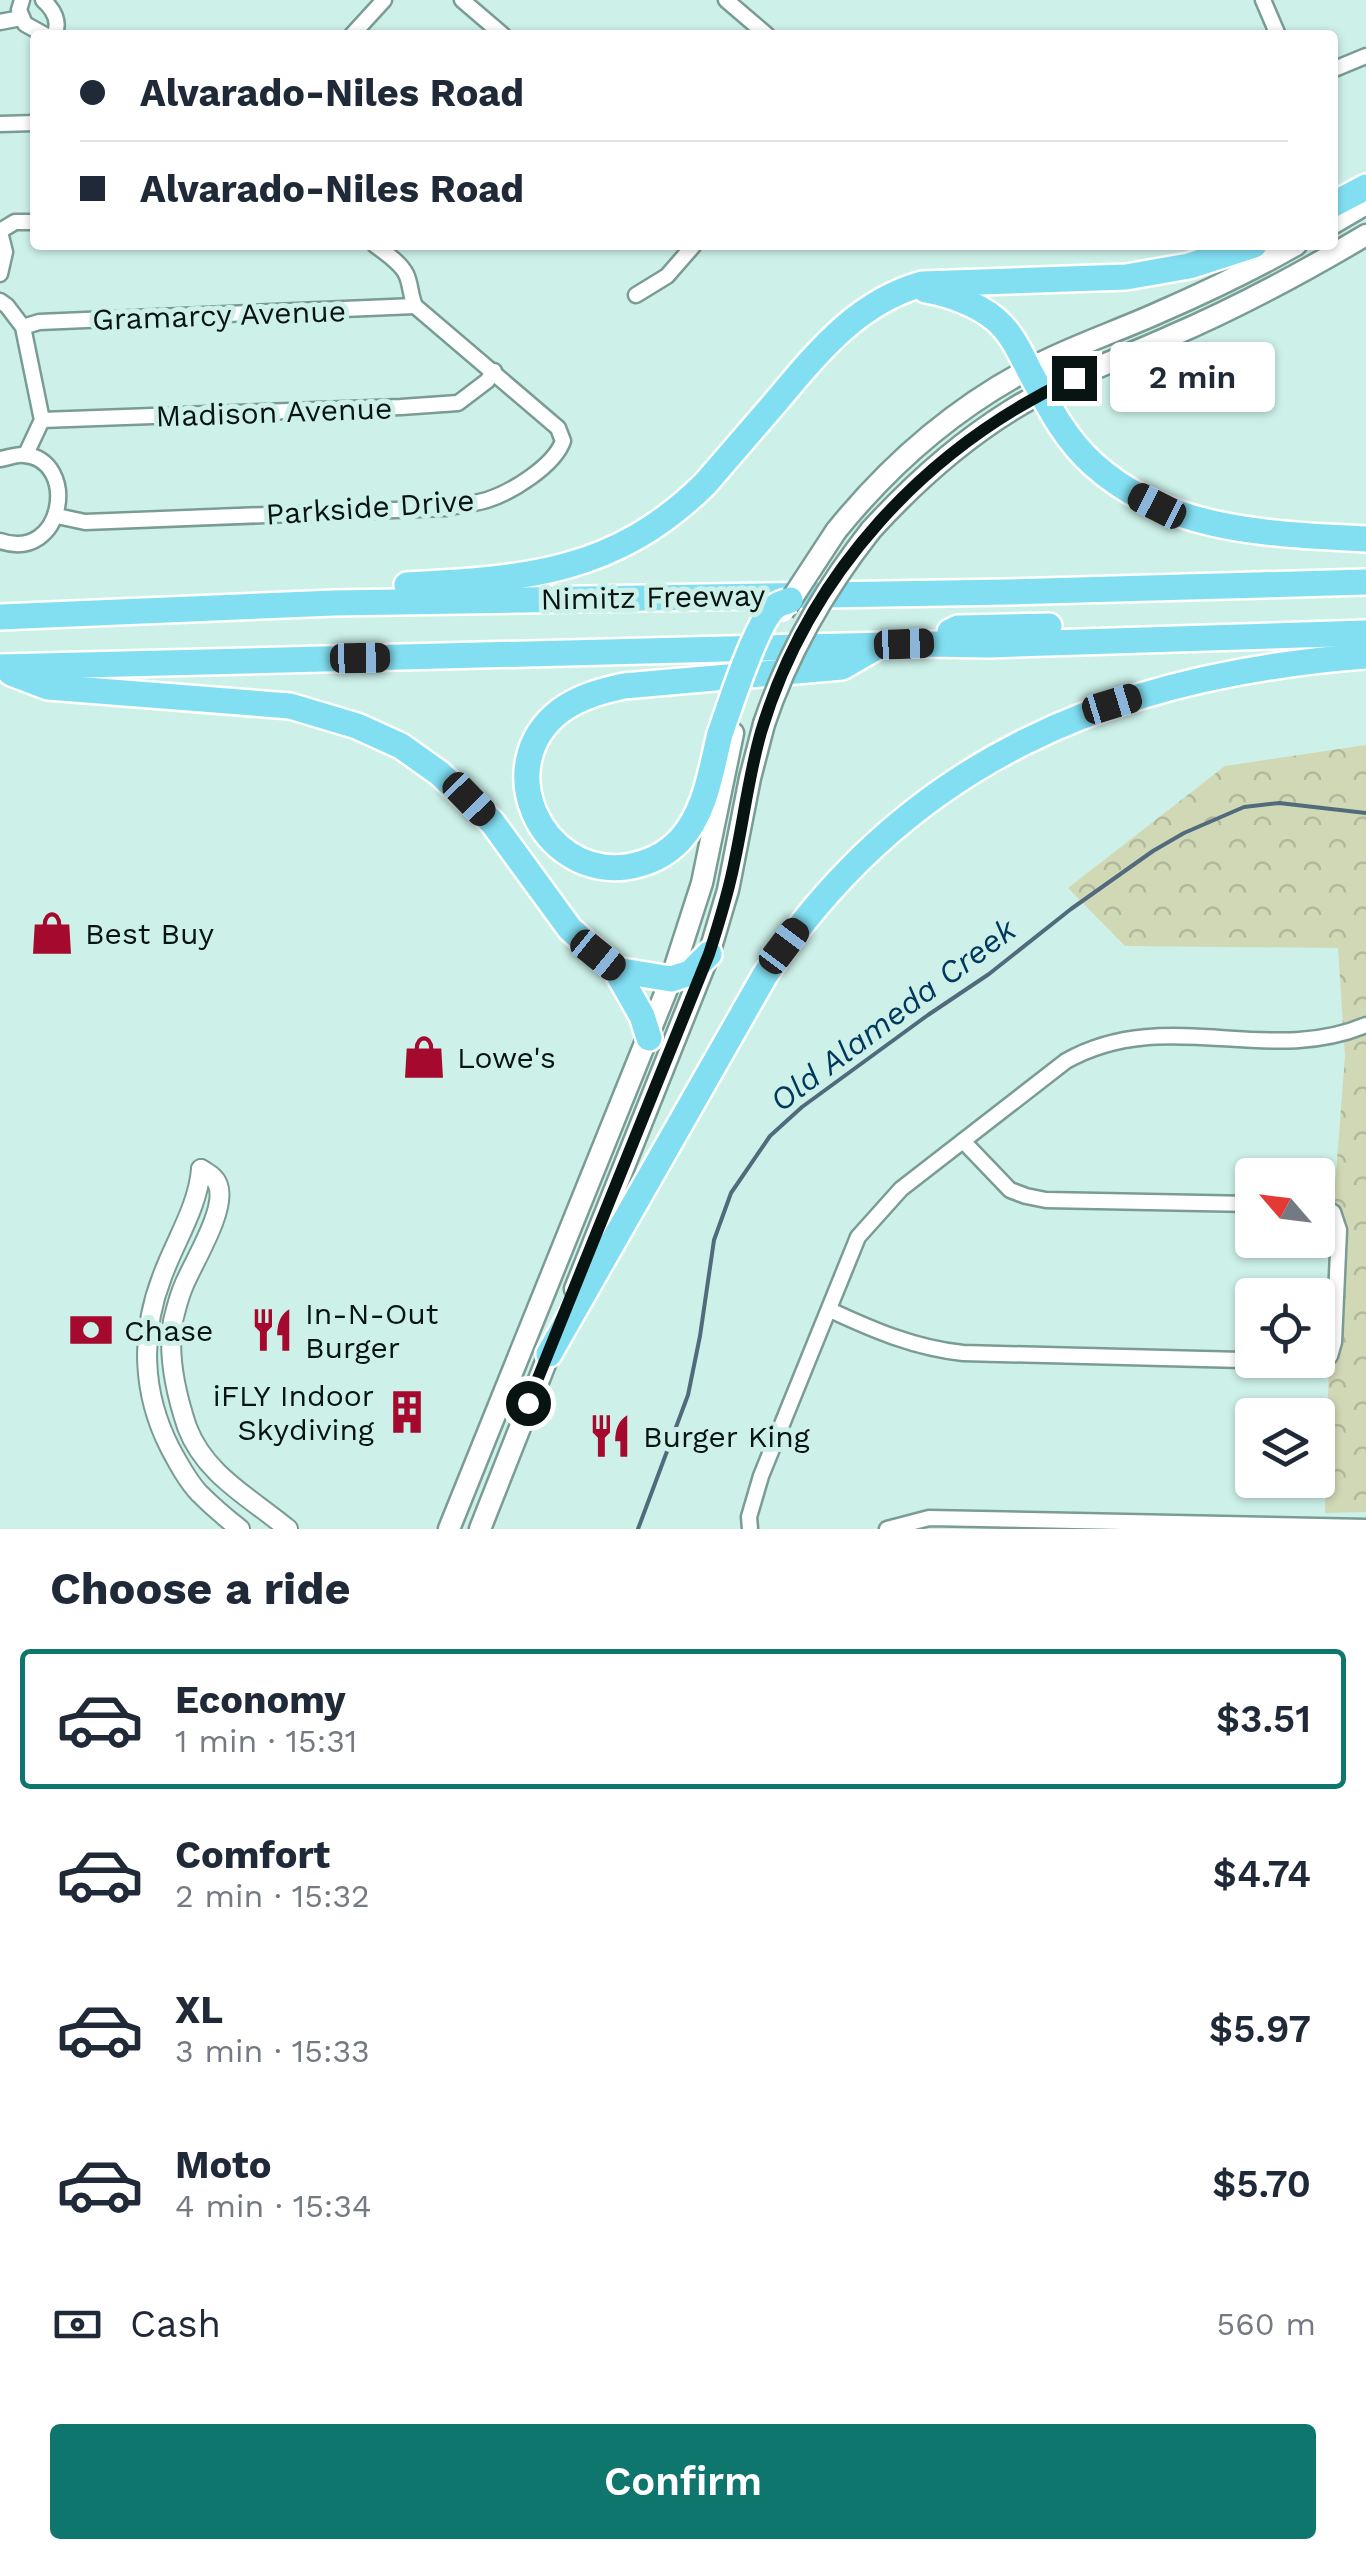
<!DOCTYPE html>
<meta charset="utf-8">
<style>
:root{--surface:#fff;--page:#f6f6f7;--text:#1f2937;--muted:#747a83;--line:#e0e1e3;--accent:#0f766e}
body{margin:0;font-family:"Work Sans",sans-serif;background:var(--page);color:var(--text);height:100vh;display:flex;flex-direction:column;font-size:38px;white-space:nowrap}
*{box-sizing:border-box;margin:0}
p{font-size:32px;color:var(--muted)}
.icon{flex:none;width:55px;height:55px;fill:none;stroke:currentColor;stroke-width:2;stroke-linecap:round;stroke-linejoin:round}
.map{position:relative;height:1529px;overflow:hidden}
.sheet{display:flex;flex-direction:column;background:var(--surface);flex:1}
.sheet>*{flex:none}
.hud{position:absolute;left:30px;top:30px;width:1308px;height:220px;border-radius:10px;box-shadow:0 2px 8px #0004;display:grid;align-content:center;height:220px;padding:0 50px;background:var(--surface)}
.needle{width:65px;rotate:298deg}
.tools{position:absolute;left:1235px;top:1158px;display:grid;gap:20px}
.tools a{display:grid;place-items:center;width:100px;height:100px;border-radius:10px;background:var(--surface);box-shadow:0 2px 8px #0004;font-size:50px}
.end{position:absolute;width:45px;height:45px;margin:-22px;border:12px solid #071411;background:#fff;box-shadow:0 0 0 5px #fff}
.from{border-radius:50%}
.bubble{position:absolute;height:70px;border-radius:10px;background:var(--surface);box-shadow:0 2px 8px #0004;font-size:32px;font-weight:600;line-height:70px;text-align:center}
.car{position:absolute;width:30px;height:60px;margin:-30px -15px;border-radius:12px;box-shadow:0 0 8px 2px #0007;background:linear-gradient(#222 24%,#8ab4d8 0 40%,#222 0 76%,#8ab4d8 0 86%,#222 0)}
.hud b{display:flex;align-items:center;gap:35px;height:95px;font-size:38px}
.hud b+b{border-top:2px solid var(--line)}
.hud i{width:25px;height:25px;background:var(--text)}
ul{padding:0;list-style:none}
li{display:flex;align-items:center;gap:30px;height:140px;margin:0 20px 15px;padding:0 30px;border:5px solid transparent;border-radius:10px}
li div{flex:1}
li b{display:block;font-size:38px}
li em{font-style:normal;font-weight:600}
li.current{border-color:var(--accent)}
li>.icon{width:90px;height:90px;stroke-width:1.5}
h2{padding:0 50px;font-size:45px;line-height:120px}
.pay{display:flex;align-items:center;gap:25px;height:110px;padding:0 50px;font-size:38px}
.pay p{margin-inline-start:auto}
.cta{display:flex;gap:20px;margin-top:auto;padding:20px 50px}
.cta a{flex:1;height:115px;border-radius:10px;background:var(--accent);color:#fff;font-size:40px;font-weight:600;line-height:115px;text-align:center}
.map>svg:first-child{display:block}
</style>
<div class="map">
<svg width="1366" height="1529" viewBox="0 0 1366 1529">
<defs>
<pattern id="forest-crowns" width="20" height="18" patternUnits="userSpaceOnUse" patternTransform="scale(2.5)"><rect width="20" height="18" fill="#d1d8b6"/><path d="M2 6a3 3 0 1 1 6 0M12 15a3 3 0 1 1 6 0" fill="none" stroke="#b2b89b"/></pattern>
</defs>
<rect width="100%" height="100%" fill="#cdf1e9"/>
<!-- forest -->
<polygon fill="url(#forest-crowns)" points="1366,745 1366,1512 1325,1513 1333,1212 1345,1056 1338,948 1125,946 1068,888 1225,766"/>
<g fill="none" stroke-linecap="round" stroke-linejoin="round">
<!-- stream -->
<polyline stroke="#516b7d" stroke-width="4" points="638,1529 688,1395 700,1336 714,1240 731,1193 770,1136 802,1107 928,1015 989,974 1071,909 1153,851 1184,833 1244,807 1279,803 1366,813"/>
<!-- minor casing -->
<g stroke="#7a9c95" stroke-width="19">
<g id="minor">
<polyline points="22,0 19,10 25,24 45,35"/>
<path d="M43,0C53,9 61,22 54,35"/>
<polyline points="462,0 503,35"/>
<polyline points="726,0 767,35"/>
<polyline points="1263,0 1278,35"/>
<polyline points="0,22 21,18"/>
<polyline points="352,35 384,0"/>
<polyline points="1332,70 1366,56"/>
<polyline points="0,124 35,123"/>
<polyline points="0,231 15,222 35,222"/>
<polyline points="0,232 5,252 0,274"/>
<polyline points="636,295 667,276 694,245"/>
<polyline points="0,301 7,306 23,327 42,420 26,454"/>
<polyline points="23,327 39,322 415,306"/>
<polyline points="42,420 401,407 458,403 487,381 494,371"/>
<path d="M0,459C7,458 17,454 24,455C79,459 65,563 0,541"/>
<path d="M57,516L85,522L446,508C459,505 474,504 487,500C512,492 554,466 563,441L558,428L415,306C410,295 411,284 406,274C400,262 385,253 375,245"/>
<polyline points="963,1141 1010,1190 1026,1196 1046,1200 1252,1204"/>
<path d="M830,1310C873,1330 915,1348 963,1353L1318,1362L1330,1356L1334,1342L1339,1230L1333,1212L1318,1205"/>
<path d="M750,1529L749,1517L761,1476L858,1237L901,1189L1066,1061C1165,1005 1268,1067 1366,1025"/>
<polyline points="887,1529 929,1518 1366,1527"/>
</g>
</g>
<!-- tertiary casing -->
<g stroke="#7a9c95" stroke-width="22">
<g id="tertiary">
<path d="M201,1169C208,1173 215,1177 218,1185C227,1209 194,1261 184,1285C179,1296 176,1309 173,1321C167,1356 176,1394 187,1427C205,1475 251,1498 288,1529"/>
<path d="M201,1169C198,1207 175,1241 162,1277C140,1334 142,1393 170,1448C178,1463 187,1480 199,1493C212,1506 226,1518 240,1529"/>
</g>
</g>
<!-- secondary casing -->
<g stroke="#7a9c95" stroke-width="25">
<g id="secondary">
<polyline points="1332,224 1366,204"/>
<path d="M871,530C913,484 957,444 1010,411C1059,380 1116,361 1169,337C1237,308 1302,273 1366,235"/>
<path d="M836,531C890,464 952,410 1027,370C1069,347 1116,332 1160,312C1206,292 1252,270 1296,245"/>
<polyline points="575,1289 709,954 728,890 750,778 764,724"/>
<polyline points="449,1529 671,979 702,883 733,733"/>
<polyline points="480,1529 553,1344"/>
</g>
</g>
<!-- motorway casing -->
<g stroke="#fff" stroke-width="30">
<g id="motorway">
<polyline points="1332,205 1366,187"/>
<path d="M926,290C949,294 977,304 995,319C1011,332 1020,352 1029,370C1047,403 1064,438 1093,464C1168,532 1270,534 1366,539"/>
<path d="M407,585C525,579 615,573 705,484C730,455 755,426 780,397C821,348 859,302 922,284L1126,277L1189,266L1254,245"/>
<polyline points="0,617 334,603 1008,592 1366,582"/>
<polyline points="950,632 958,628 1049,626"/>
<polyline points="0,667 928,644 988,645 1366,633"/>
<polyline points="11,673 48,687 290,706 357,726 401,746 439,773 492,822 570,929 616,970 642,1016 649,1038"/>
<path d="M720,734C711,770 706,812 680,840C666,855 646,864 626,867C540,877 490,765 560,711C579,697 601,691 624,686L842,667L875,648"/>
<polyline points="616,970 671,979 690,973 709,954"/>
<path d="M549,1354L765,975C908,759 1115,675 1366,656"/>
</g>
</g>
<!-- minor -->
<use href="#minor" stroke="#fff" stroke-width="14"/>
<!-- tertiary -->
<use href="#tertiary" stroke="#fff" stroke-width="18"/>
<!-- secondary -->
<use href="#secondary" stroke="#fff" stroke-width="20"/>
<!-- motorway -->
<use href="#motorway" stroke="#82dff2" stroke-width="25"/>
<!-- secondary-bridge casing -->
<g stroke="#7a9c95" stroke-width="25" stroke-linecap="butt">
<g id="secondary-bridge">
<polyline points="783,612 836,531"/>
<path d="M764,724C788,652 824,590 871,530"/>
</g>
</g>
<!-- motorway-bridge casing -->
<g stroke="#fff" stroke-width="30" stroke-linecap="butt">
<path id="motorway-bridge" d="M720,734C729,709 756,622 775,607C779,603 785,603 790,600"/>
</g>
<!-- secondary-bridge -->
<use href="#secondary-bridge" stroke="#fff" stroke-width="20"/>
<!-- motorway-bridge -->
<use href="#motorway-bridge" stroke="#82dff2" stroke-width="25"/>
</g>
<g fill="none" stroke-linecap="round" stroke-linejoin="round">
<!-- route -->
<path stroke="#071411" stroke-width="12" d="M528,1403L709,954C719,923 729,891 735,859C744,817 749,774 761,732C808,574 926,447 1074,378"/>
</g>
<!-- icons -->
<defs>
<g id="shop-bare" transform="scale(3.45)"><path d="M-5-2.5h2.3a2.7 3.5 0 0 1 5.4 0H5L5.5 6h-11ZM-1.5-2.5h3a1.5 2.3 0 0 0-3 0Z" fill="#a5092d" stroke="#cdf1e9" stroke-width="2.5" paint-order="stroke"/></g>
<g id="bank-bare" transform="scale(3.45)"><path d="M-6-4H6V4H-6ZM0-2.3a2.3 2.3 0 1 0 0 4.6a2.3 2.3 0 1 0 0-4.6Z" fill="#a5092d" stroke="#cdf1e9" stroke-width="2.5" paint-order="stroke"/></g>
<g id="restaurant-bare" transform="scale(3.45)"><path d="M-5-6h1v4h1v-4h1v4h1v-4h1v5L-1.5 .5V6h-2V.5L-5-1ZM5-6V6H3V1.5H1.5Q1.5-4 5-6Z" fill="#a5092d" stroke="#cdf1e9" stroke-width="2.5" paint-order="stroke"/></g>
<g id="building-bare" transform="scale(3.45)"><path d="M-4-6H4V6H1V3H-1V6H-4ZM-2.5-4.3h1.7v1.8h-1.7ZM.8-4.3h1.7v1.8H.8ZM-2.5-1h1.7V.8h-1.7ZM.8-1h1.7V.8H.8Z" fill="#a5092d" stroke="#cdf1e9" stroke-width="2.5" paint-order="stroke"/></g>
</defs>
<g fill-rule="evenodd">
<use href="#shop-bare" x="52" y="933"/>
<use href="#shop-bare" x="424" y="1057"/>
<use href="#bank-bare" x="91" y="1330"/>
<use href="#restaurant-bare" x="272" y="1330"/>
<use href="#building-bare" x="407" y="1412"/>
<use href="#restaurant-bare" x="610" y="1436"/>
</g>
<g text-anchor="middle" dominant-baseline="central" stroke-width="10" stroke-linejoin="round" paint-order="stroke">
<!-- street labels -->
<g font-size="30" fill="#071411" stroke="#cdf1e9">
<text transform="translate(219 315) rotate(-2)">Gramarcy Avenue</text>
<text transform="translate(274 412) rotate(-2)">Madison Avenue</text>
<text transform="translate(370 507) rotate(-4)">Parkside Drive</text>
<text transform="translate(653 597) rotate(-1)">Nimitz Freeway</text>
</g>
<!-- poi labels -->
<g font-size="30" fill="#071411" stroke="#cdf1e9" text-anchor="start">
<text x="85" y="933">Best Buy</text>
<text x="457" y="1057">Lowe's</text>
<text x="305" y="1313">In-N-Out<tspan x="305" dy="34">Burger</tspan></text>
<text x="124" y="1330">Chase</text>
<text x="374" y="1395" text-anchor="end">iFLY Indoor<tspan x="374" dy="34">Skydiving</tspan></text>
<text x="643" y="1436">Burger King</text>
</g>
<!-- water labels -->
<g font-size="32" font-style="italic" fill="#00385d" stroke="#cdf1e9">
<text transform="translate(893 1015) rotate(-37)">Old Alameda Creek</text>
</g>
</g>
</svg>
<div class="tools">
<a><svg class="needle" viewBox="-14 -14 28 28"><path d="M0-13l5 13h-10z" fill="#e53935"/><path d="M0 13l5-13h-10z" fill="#747a83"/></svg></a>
<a><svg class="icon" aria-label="locate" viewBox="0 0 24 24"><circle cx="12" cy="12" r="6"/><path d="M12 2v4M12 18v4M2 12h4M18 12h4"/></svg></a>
<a><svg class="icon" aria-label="layers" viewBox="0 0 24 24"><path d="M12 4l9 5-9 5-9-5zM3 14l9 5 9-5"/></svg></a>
</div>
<i class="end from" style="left:528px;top:1403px"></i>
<i class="end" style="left:1074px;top:378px"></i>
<div class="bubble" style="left:1110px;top:342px;width:165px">2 min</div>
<i class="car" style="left:1157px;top:506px;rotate:297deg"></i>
<i class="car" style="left:904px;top:644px;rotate:88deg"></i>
<i class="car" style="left:360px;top:658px;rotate:89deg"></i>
<i class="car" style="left:1112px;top:704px;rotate:73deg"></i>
<i class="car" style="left:469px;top:799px;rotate:136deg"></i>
<i class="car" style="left:784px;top:946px;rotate:37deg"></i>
<i class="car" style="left:598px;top:955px;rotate:129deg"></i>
<div class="hud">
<b><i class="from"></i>Alvarado-Niles Road</b>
<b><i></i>Alvarado-Niles Road</b>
</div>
</div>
<section class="sheet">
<h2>Choose a ride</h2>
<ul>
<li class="current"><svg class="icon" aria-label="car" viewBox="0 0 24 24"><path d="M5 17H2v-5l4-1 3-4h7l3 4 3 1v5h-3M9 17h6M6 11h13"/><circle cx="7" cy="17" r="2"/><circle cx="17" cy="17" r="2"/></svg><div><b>Economy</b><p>1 min · 15:31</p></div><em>$3.51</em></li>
<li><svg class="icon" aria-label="car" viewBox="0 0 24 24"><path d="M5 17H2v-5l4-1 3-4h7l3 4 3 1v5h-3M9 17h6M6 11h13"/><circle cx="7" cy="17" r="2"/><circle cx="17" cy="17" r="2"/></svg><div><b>Comfort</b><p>2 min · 15:32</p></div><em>$4.74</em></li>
<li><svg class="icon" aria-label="car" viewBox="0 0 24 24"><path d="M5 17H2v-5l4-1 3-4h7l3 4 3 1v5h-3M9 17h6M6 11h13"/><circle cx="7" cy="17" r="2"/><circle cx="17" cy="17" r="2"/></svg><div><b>XL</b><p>3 min · 15:33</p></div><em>$5.97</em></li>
<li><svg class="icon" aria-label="car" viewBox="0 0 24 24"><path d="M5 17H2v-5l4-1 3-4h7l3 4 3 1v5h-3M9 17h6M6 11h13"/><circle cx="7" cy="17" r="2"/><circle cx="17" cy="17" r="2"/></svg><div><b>Moto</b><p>4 min · 15:34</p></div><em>$5.70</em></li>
</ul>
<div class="pay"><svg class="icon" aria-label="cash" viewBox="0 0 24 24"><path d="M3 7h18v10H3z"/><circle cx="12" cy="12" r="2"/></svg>Cash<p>560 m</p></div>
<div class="cta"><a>Confirm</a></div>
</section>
